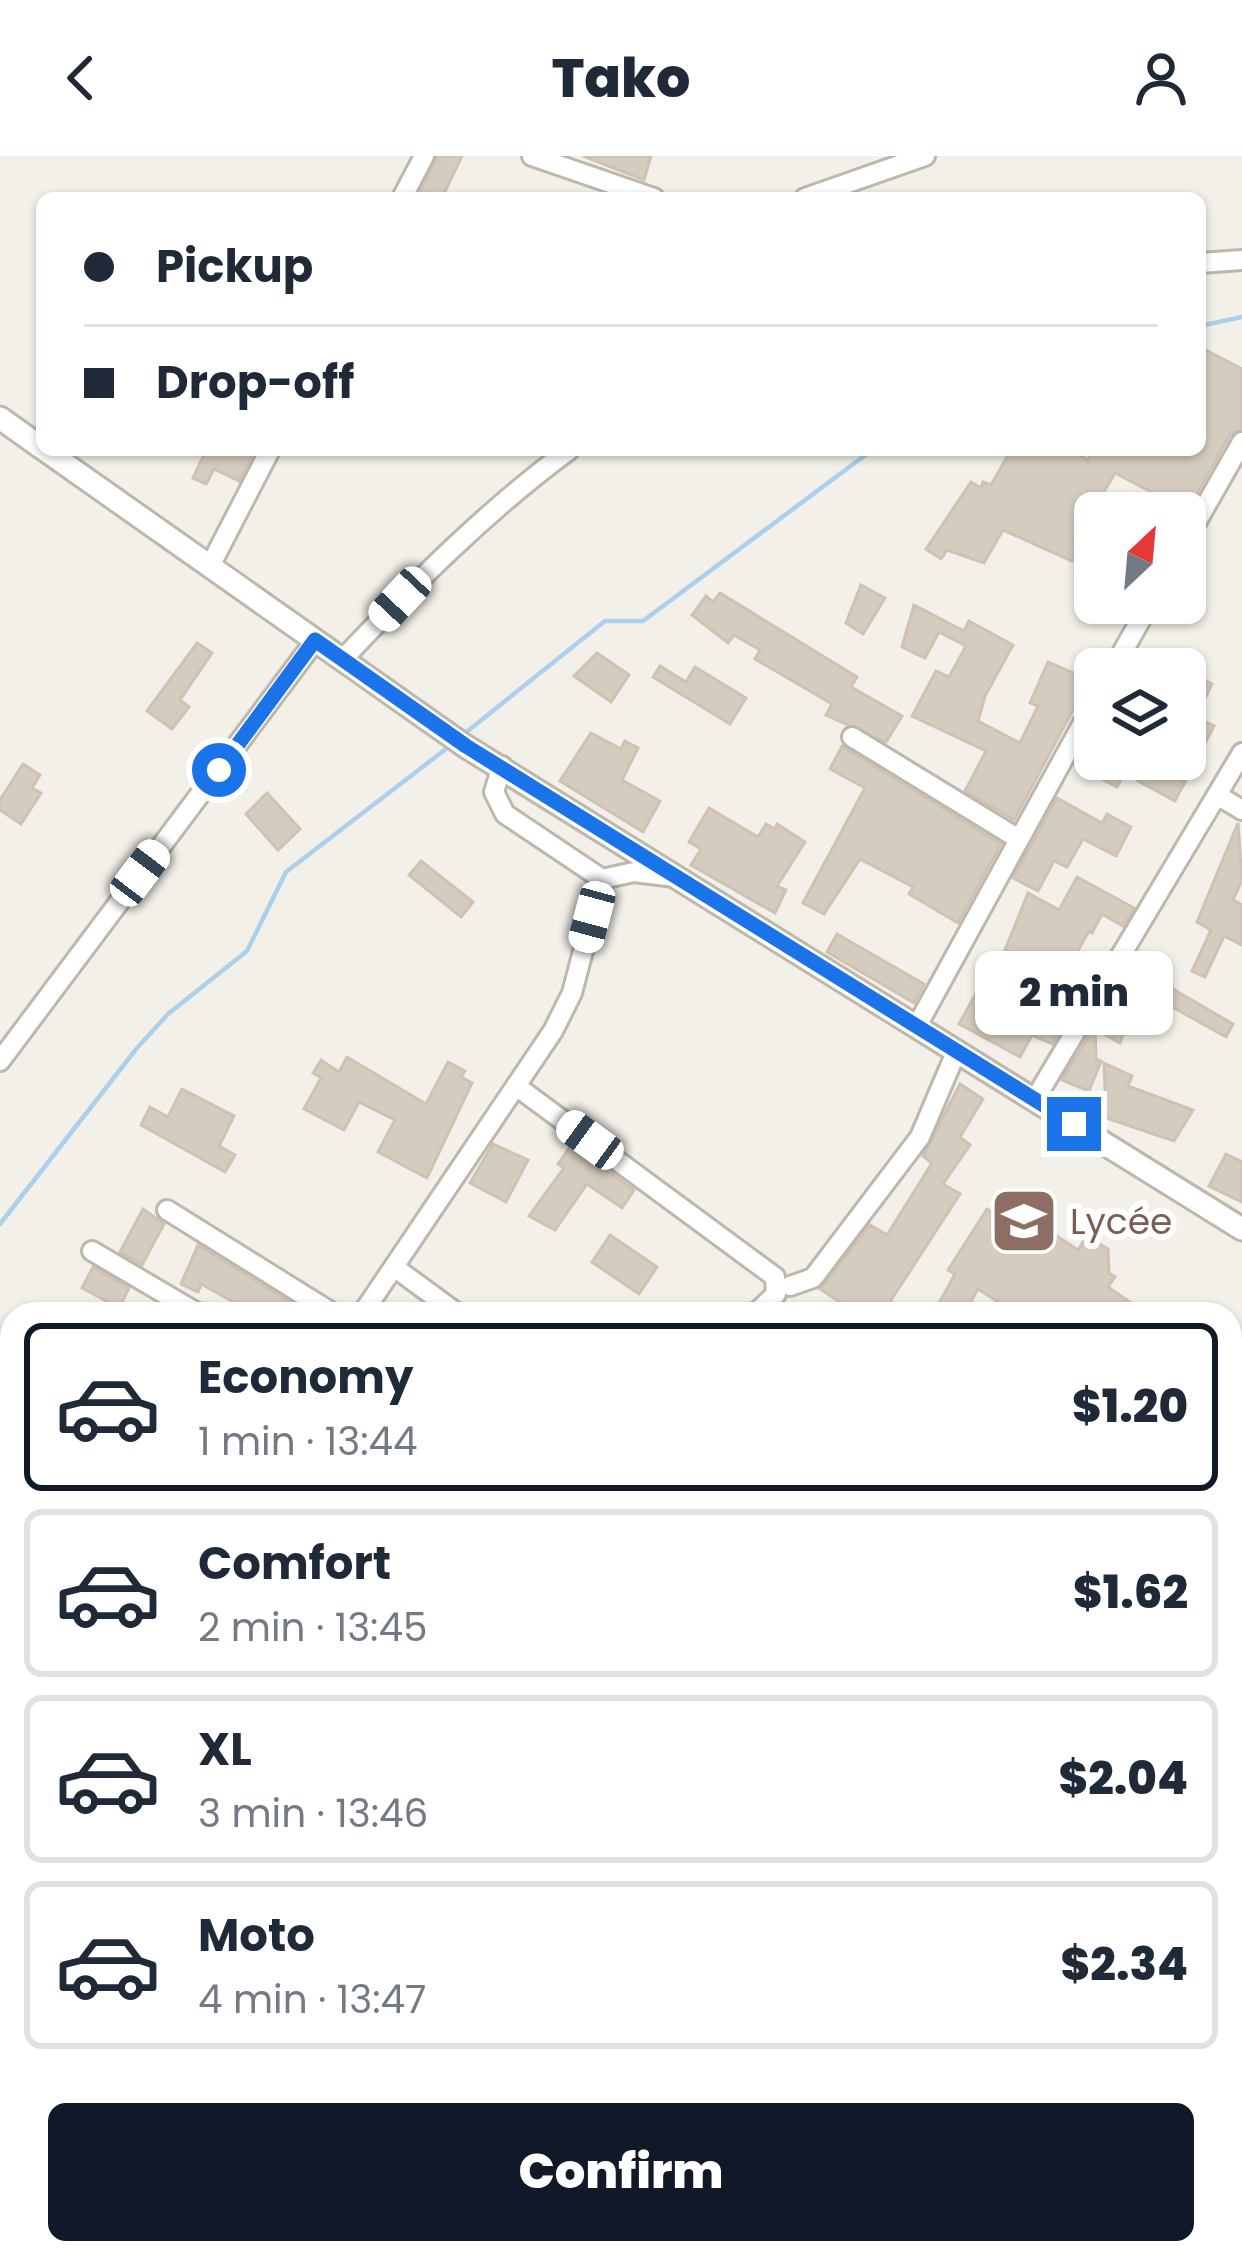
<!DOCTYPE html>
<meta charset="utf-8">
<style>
:root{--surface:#fff;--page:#f6f6f7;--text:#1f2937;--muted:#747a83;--line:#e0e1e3;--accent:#111827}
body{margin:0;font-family:Poppins,sans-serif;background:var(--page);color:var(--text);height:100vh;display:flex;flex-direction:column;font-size:45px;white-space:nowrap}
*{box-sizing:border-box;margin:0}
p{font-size:39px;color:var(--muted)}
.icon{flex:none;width:66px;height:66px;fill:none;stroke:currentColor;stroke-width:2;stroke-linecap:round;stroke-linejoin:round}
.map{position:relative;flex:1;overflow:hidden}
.side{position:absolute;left:0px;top:1146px;width:1242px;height:963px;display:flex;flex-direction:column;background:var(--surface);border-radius:36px 36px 0 0;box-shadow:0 3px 9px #0004}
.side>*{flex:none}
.guide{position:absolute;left:36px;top:36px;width:1170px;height:264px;border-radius:18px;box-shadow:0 3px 9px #0004;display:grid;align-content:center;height:264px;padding:0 48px;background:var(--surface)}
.needle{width:78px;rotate:26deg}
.tools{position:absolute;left:1074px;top:336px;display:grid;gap:24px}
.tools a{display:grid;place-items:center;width:132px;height:132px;border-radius:18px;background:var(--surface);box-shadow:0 3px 9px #0004;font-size:60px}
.end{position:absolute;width:54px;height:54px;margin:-27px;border:15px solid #1a73e8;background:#fff;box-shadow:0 0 0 6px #fff}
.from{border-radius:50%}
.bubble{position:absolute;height:84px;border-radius:18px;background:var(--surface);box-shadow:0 3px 9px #0004;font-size:39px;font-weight:800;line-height:84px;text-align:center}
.car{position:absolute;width:36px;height:72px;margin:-36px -18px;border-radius:15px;box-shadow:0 0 9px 3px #0007;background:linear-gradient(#fff 24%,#345 0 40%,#fff 0 76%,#345 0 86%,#fff 0)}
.guide b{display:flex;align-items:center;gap:42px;height:114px;font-size:45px}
.guide b+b{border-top:3px solid var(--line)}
.guide i{width:30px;height:30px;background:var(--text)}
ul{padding:21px 0 0;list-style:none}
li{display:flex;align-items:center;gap:36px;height:168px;margin:0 24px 18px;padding:0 24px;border:6px solid var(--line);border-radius:18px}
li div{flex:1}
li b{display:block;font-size:45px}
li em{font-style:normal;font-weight:800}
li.selected{border-color:var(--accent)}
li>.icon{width:108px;height:108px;stroke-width:1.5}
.primary-button{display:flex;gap:24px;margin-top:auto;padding:24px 48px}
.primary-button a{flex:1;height:138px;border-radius:18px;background:var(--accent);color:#fff;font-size:48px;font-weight:800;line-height:138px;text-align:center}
header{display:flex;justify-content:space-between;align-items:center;height:156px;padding:0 48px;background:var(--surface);font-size:54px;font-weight:800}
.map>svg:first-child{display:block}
</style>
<header><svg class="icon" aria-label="back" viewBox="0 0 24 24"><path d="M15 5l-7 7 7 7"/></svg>Tako<svg class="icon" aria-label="person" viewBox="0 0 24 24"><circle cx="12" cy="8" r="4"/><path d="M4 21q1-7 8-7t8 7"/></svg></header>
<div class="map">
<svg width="1242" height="2107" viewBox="0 0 1242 2107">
<rect width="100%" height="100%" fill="#f3f0e9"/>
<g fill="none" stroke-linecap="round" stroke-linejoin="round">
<!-- stream -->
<g stroke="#aad0eb" stroke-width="4.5">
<polyline points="1200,170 1242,161"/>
<polyline points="464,578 605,465 643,465 872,294"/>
<polyline points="0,1068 137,892 168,858 247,795 286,716 451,589"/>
</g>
</g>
<!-- building -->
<g fill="#d4ccbf" stroke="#cec3b3" stroke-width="3">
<polygon points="437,0 462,0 442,42 417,42"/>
<polygon points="583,0 651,0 644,24"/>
<polygon points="1200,191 1242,213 1242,273 1230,279 1186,357 1177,357 1180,351 1115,317 1073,388 1079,391 1072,405 1003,374 984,407 947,394 941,403 926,393 971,326 981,332 983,326 991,329 1011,294 1071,294 1088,304 1092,294 1200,294"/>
<polygon points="206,294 255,294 239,325 214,313 206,328 193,322"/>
<polygon points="861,429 885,442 863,478 846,467"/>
<polygon points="720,437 857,521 851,531 902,560 886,586 826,559 832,548 755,503 760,494 734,479 728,487 692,459 706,440 713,446"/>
<polygon points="914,449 964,475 969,465 1013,489 985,540 978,565 1020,587 1038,550 1030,547 1048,506 1089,524 1014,664 965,635 986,595 912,560 936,515 949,521 966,490 939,476 925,502 902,491"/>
<polygon points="197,487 212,497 180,544 189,551 172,573 147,555"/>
<polygon points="597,497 629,519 611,546 574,520"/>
<polygon points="660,510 686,526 695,511 746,542 730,568 653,521"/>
<polygon points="1185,514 1212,528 1196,561 1214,570 1175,645 1138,625 1149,605 1185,625"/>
<polygon points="591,577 621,593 625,585 638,592 622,624 660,645 643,676 560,625"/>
<polygon points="842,590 1001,688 958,767 909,738 913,731 860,703 824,758 803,747 865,632 830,613"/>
<polygon points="1085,591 1095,595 1095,603 1127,611 1117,631 1075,609"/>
<polygon points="23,608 40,619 32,632 41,637 21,668 0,654 0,644"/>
<polygon points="267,637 300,673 278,694 246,658"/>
<polygon points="1057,642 1102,667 1107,658 1131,671 1116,700 1083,683 1067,711 1054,705 1038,735 1013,722"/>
<polygon points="709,652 758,681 766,668 775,673 777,668 805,686 777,730 786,734 775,757 691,709 701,693 689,686"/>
<polygon points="1238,667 1242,724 1233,744 1242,749 1242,789 1224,780 1205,821 1192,815 1211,774 1197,766"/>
<polygon points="421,705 473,746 461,761 409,719"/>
<polygon points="1077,721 1134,752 1123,770 1102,758 1092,777 1089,775 1039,865 1059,877 1052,888 1032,879 1020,901 959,868 979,832 1009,849 1030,808 1005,794 1028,737 1059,754"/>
<polygon points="837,778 924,828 914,847 827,796"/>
<polygon points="1121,826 1157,847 1144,870 1129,861 1120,887 1095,873 1096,903 1101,905 1089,935 1062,924"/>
<polygon points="1166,829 1233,868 1226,881 1160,844"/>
<polygon points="347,901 426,948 448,906 465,915 461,921 472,927 427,1022 378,996 395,964 359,946 344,974 304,953 321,922 313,917 321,904 339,916"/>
<polygon points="1104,907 1132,920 1128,930 1193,954 1174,985 1106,962"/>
<polygon points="960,928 983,943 960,981 970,989 943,1028 960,1038 882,1158 858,1158 820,1133 870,1069 887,1079 932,1007 923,1000"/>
<polygon points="182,933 234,960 219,990 235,999 225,1016 141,969 150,951 168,961"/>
<polygon points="493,988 528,1004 506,1046 470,1027"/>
<polygon points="572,988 634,1034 622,1052 587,1028 555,1074 529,1060 564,1012 558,1008"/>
<polygon points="1226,998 1242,1006 1242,1046 1209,1030"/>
<polygon points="143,1053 164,1068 142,1109 120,1096"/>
<polygon points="987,1053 1008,1067 1012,1060 1043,1053 1053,1059 1054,1078 1078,1094 1083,1086 1096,1086 1108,1093 1109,1117 1115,1121 1108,1131 1134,1149 1128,1158 995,1158 1001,1148 978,1133 964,1158 933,1158 955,1118 948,1114"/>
<polygon points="610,1079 657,1111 639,1138 592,1106"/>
<polygon points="198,1089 293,1148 288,1158 255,1158 201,1128 198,1136 181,1128"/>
<polygon points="93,1111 129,1132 119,1152 82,1132"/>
</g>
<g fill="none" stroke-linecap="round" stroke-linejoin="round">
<!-- service casing -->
<g stroke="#beb7ac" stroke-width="15">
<g id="service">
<polyline points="1230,1751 1242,1758"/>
<polyline points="1230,1763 1242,1770"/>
<polyline points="1230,1853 1242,1860"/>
</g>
</g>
<!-- minor casing -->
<g stroke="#beb7ac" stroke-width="24">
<g id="minor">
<polyline points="532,0 654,42"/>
<polyline points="402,42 424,0"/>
<polyline points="805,42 925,0"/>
<polyline points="1200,107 1242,104"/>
<polyline points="1185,386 1242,286"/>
<polyline points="210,410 270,294"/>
<path d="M342,504C414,428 485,356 569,294"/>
<polyline points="1113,513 1150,447"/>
<polyline points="852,581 1017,682"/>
<polyline points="502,610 494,636 505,658 602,723 634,716 675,721"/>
<polyline points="1217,639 1242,654"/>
<polyline points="918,868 1095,545"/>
<polyline points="0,905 315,485"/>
<polyline points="516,930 775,1121 776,1138 755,1158"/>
<polyline points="1035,943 1242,597"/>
<polyline points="167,1054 334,1158"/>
<polyline points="92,1095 199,1158"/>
<polyline points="394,1111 458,1158"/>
<polyline points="790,1130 813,1122 920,981 957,894"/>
<polyline points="362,1158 553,875 572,837 602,723"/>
<polyline points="0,1244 12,1248"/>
<polyline points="0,1445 12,1452"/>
<polyline points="0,1539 12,1545"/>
<polyline points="0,1651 12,1656"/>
<polyline points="0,1815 12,1820"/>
<polyline points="0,1995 12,1999"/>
</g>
</g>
<!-- tertiary casing -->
<g stroke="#beb7ac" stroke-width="27">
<g id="tertiary">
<polyline points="0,262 42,292"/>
<polyline points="45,294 465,590 1242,1073"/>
</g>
</g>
<!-- service -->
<use href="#service" stroke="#fff" stroke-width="9"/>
<!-- minor -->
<use href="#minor" stroke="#fff" stroke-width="18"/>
<!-- tertiary -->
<use href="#tertiary" stroke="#fff" stroke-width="21"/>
</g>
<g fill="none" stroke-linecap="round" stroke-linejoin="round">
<!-- route -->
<polyline stroke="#1a73e8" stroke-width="15" points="219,614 315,484 466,590 1074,968"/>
</g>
<!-- icons -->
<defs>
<g id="school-square" transform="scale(3.45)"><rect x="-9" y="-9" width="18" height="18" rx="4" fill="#8d6e63" stroke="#fff"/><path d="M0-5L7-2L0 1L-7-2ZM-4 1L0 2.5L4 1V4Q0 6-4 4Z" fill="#fff"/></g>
</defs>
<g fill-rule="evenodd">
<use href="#school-square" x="1024" y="1065"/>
</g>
<g text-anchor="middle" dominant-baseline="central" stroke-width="12" stroke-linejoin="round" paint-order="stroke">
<!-- education labels -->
<g font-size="36" fill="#785e54" stroke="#fff" text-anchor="start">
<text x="1070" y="1065">Lycée</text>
</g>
</g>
</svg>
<div class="tools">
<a><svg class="needle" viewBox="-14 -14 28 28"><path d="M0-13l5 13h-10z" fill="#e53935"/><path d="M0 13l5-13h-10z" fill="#747a83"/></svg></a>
<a><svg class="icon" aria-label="layers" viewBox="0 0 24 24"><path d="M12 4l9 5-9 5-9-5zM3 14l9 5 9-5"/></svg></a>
</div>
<i class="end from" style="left:219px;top:614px"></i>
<i class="end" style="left:1074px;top:968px"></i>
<div class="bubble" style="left:975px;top:795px;width:198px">2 min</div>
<i class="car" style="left:400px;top:443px;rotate:223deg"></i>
<i class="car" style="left:140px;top:717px;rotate:37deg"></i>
<i class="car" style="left:592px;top:761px;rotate:195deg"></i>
<i class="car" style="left:590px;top:984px;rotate:306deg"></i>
<div class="guide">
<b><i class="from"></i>Pickup</b>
<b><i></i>Drop-off</b>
</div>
<section class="side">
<ul>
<li class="selected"><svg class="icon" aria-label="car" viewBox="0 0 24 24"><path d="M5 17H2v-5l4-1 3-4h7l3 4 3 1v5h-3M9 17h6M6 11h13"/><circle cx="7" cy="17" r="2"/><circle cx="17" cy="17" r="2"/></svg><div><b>Economy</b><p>1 min · 13:44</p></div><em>$1.20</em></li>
<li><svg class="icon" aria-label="car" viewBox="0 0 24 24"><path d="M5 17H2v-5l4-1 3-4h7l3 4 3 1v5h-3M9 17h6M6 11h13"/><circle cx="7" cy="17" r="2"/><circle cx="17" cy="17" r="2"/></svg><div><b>Comfort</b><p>2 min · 13:45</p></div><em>$1.62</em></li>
<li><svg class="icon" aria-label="car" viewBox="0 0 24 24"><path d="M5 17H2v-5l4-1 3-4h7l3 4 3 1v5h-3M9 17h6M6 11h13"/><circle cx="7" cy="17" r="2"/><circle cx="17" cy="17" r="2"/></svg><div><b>XL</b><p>3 min · 13:46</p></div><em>$2.04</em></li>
<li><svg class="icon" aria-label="car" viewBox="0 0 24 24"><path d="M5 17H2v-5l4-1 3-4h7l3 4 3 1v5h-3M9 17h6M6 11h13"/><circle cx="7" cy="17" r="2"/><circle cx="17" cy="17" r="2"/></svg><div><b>Moto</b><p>4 min · 13:47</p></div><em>$2.34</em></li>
</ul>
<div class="primary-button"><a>Confirm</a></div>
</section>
</div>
